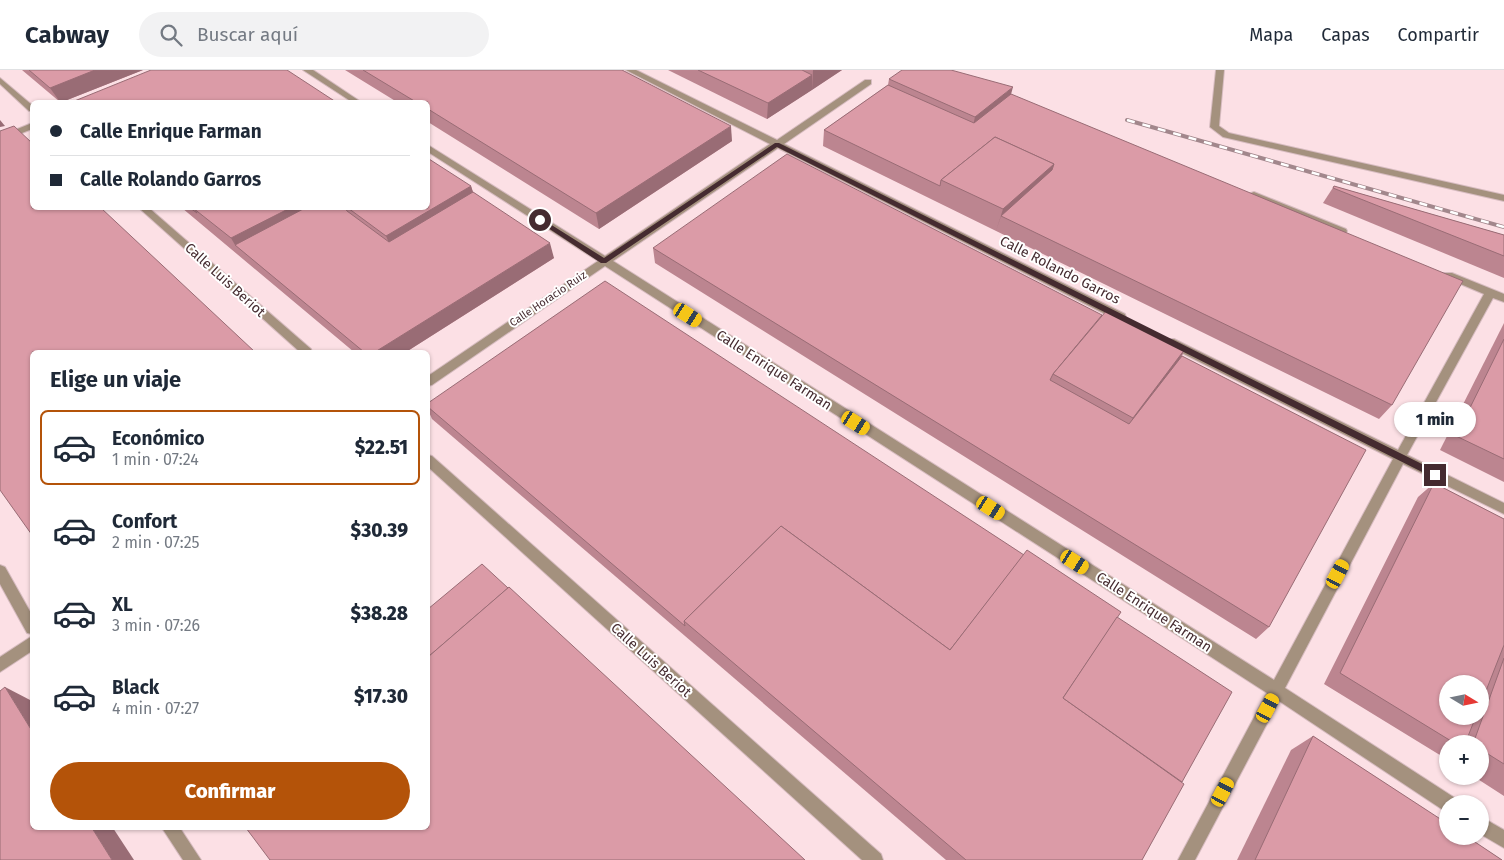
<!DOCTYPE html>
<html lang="es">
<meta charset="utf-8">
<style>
:root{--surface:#fff;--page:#f2f2f3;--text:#1f2937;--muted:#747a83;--line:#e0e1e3;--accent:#b45309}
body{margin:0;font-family:"Fira Sans",sans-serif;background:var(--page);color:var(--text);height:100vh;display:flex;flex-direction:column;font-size:19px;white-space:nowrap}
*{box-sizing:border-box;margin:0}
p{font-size:16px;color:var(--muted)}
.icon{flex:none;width:28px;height:28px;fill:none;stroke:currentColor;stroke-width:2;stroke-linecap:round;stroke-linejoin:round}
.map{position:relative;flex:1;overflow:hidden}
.drawer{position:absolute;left:30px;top:280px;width:400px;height:480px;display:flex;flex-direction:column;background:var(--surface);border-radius:8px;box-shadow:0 1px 4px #0004}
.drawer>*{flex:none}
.hud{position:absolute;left:30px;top:30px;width:400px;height:110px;border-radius:8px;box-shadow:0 1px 4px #0004;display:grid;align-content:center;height:110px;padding:0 20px;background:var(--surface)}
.needle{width:32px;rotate:100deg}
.fabs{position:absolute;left:1439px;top:605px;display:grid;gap:10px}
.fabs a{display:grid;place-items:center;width:50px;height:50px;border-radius:50%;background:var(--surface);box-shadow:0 1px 4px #0004;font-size:25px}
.end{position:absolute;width:22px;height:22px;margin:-11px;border:6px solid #452b30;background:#fff;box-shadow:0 0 0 2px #fff}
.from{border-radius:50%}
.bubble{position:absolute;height:35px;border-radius:18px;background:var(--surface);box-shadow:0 1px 4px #0004;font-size:16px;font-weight:800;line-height:35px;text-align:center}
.car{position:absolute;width:15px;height:30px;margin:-15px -8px;border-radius:6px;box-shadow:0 0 4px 1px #0007;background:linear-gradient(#f5c518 24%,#345 0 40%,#f5c518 0 76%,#345 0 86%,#f5c518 0)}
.hud b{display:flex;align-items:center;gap:18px;height:48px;font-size:19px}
.hud b+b{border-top:1px solid var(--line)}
.hud i{width:12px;height:12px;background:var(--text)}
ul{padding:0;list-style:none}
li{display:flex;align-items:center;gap:15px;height:75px;margin:0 10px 8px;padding:0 10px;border:2px solid transparent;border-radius:8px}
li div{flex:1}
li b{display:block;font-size:19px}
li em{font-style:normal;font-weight:800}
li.selected{border-color:var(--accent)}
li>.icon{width:45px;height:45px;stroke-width:1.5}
h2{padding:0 20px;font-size:22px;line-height:60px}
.action{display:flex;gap:10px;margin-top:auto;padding:10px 20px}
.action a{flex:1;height:58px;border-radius:30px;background:var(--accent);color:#fff;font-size:20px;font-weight:800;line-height:58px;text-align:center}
header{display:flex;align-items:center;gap:30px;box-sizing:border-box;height:70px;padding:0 25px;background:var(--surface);border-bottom:1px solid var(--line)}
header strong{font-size:24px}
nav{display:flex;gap:28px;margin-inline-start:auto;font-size:18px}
.search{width:350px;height:45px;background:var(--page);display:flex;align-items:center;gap:12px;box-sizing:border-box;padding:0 18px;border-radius:28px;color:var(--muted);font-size:19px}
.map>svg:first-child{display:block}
</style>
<header>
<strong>Cabway</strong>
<div class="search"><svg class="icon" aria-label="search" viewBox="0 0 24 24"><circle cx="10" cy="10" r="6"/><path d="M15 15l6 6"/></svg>Buscar aquí</div>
<nav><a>Mapa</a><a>Capas</a><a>Compartir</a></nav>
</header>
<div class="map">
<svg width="1504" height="790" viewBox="0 0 1504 790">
<rect width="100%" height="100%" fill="#fce0e5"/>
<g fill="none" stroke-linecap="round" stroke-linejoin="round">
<!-- minor casing -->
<g stroke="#d7bcc1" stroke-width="2">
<g id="minor">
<polygon points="303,0 313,0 361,32 352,32"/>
<polygon points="626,0 636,0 777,70 865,10 871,10 871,14 784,74 1125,244 1126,247 1125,250 1117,250 778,78 613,191 1274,610 1393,389 1166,275 1164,272 1166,269 1174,269 1398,380 1484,224 1444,207 1443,205 1444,203 1452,203 1504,224 1504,232 1493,228 1407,385 1504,433 1504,444 1403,394 1285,618 1455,728 1457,734 1448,734 1448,741 1443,740 1279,631 1195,790 1178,790 1267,623 605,196 432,315 428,316 428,306 598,191 428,82 428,75 605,186 770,74"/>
<polygon points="1216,0 1224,0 1219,56 1229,63 1504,125 1504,131 1223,67 1210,57"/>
<polygon points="0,8 32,35 32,41 29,41 0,14"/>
<polygon points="32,53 32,59 0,72 0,66"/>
<polygon points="1254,122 1346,159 1347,161 1346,163 1338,163 1251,127 1251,123"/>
<polygon points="139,138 149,138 311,279 312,282 300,282"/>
<polygon points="428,385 432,386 881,784 883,790 862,790 428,397"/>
<polygon points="0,495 5,497 32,545 32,564 27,563 0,514"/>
<polygon points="32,566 32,581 0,602 0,587"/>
<polygon points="1480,746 1504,760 1504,778 1480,764"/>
<polygon points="162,758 180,758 201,790 183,790"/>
</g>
</g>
<!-- minor -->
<use href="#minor" fill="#a4917e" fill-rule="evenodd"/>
<!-- rail casing -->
<g stroke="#a2878c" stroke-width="4">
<polyline id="rail" points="1127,50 1504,157"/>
</g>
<!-- rail -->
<use href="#rail" stroke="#fff" stroke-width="2.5" stroke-dasharray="8" stroke-linecap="butt"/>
</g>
<!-- wall -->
<g fill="#bc8590" fill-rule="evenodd">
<polygon points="22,0 143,0 62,32 60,32"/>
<polygon points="345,0 622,0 732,71 599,159 428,52 428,32 397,32"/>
<polygon points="668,0 842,0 767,49"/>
<polygon points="889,9 1011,24 1392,335 1379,349 823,76 824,60 888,15"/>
<polygon points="471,116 473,122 554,188 406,282 354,282 182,138 428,138"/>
<polygon points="1334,116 1504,165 1504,208 1323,133"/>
<polygon points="653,178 1102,245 1185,279 1182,286 1269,557 1256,569 655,193"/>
<polygon points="1504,253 1504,412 1440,380"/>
<polygon points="428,333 1117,547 1182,712 1142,790 946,790 432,349 428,340"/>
<path d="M1434,413L1504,449V726L1473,706H1480V674H1448V690L1324,614L1418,427ZM1480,614V646H1448Z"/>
<polygon points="1313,666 1502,790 1237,790 1291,680"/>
</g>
<!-- shaded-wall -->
<g fill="#996c75">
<polygon points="95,0 143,0 62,32 60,32 50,18"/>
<polygon points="813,0 842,0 812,20"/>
<polygon points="812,5 812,20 767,49 768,33"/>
<polygon points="1013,17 1007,39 970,68 975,47"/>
<polygon points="0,50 5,56 0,57"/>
<polygon points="731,56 732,71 599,159 596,143"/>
<polygon points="1054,94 1047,116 1001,146 996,161 1003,139"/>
<polygon points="471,116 478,138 395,187 386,166"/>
<polygon points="290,138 332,138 235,175 231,168"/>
<polygon points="550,173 554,188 406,282 375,282"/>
<polygon points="1185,279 1173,301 1121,368 1133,348"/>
<polygon points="5,617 32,631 32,661"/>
<polygon points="92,758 113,758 134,790 112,790"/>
</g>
<!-- building -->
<g fill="#db9ba7" stroke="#996c75">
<polygon points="29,0 95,0 50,18"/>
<polygon points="151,0 287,0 336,32 72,32"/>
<polygon points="363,0 622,0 731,56 596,143 428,39 428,32 416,32"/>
<polygon points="698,0 802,0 812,5 768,33"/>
<polygon points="902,0 951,0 1013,17 975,47 889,9"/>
<polygon points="888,15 974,53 1011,24 1463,211 1392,335 1001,146 1052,100 1054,94 995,67 941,110 940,116 824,60"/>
<polygon points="14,56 32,73 32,138 101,138 255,282 32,282 32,465 0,420 0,61"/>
<polygon points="995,67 1054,94 1003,139 941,110"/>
<polygon points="787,84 1102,245 1053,304 1050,310 1129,354 1182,286 1366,380 1269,557 653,178"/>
<polygon points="429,89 471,116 386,166 348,138 428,138 428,90"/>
<polygon points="1334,116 1504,165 1504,186 1333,118"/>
<polygon points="473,122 550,173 375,282 364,282 235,175 305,138 345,138 347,141 389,172"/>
<polygon points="190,138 193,138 197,143"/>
<polygon points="193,138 290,138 231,168"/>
<polygon points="605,211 1024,485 950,580 781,456 684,551 685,556 428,337 428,333"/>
<polygon points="1107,240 1185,279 1133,348 1053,304"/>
<polygon points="1504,269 1504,389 1456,366"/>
<polygon points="1434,413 1504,449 1504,575 1480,636 1480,614 1448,614 1448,646 1476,646 1465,674 1456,674 1340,603"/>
<polygon points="781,456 950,580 1027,480 1121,542 1063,628 1184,714 1142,790 966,790 684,551"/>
<polygon points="482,494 508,518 428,587 428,539"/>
<polygon points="509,517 805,790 270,790 246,758 428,758 428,587"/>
<polygon points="1117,547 1232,622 1182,712 1063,628"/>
<polygon points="1504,588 1504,694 1480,679 1480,674 1473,674"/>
<polygon points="5,617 32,661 32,758 92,758 112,790 0,790 0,621"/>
<polygon points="1313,666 1448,754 1448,766 1466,766 1502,790 1255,790"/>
</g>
<!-- route -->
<polygon fill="#452b30" points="775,73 779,73 1438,402 1439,405 1435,408 1432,407 777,77 606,193 601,193 536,150 542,149 604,188"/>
<g text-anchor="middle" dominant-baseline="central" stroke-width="4" stroke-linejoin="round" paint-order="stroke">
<!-- far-street labels -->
<g font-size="11" fill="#452b30" stroke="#fff">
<text transform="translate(548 229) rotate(-34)">Calle Horacio Ruiz</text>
</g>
<!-- street labels -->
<g font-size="14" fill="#452b30" stroke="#fff">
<text transform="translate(1060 200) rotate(27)">Calle Rolando Garros</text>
<text transform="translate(225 210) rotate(42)">Calle Luis Beriot</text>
<text transform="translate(774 300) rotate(33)">Calle Enrique Farman</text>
<text transform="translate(1154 542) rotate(33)">Calle Enrique Farman</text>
<text transform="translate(651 590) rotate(42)">Calle Luis Beriot</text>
</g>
</g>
</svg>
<div class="fabs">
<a><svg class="needle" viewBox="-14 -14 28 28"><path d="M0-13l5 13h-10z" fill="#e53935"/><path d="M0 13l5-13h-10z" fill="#747a83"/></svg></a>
<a>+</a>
<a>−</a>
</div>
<i class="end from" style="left:540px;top:150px"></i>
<i class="end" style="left:1435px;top:405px"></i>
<div class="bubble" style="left:1394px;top:332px;width:82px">1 min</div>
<i class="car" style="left:688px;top:245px;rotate:122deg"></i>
<i class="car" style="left:856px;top:353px;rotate:122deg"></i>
<i class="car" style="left:991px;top:438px;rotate:122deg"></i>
<i class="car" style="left:1075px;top:492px;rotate:123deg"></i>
<i class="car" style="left:1338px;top:504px;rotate:28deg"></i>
<i class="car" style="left:1268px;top:638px;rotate:28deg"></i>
<i class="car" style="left:1223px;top:722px;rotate:28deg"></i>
<div class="hud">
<b><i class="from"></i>Calle Enrique Farman</b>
<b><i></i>Calle Rolando Garros</b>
</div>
<section class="drawer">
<h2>Elige un viaje</h2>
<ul>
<li class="selected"><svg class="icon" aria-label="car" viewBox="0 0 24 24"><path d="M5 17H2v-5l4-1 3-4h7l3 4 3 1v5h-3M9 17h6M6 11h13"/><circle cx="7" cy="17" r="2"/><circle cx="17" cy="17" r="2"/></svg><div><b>Económico</b><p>1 min · 07:24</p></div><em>$22.51</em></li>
<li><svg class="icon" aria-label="car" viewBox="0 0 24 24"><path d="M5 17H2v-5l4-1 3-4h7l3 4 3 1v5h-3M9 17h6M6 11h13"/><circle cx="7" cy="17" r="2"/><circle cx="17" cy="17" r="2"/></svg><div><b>Confort</b><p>2 min · 07:25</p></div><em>$30.39</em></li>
<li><svg class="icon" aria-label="car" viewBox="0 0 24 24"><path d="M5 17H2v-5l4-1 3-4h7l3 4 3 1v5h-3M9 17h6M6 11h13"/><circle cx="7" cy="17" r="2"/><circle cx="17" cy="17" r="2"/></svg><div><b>XL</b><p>3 min · 07:26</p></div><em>$38.28</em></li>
<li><svg class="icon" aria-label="car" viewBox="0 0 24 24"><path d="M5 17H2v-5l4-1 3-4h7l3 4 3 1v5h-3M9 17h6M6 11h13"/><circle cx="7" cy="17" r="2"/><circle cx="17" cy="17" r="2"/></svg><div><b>Black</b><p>4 min · 07:27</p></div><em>$17.30</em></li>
</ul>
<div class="action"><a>Confirmar</a></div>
</section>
</div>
